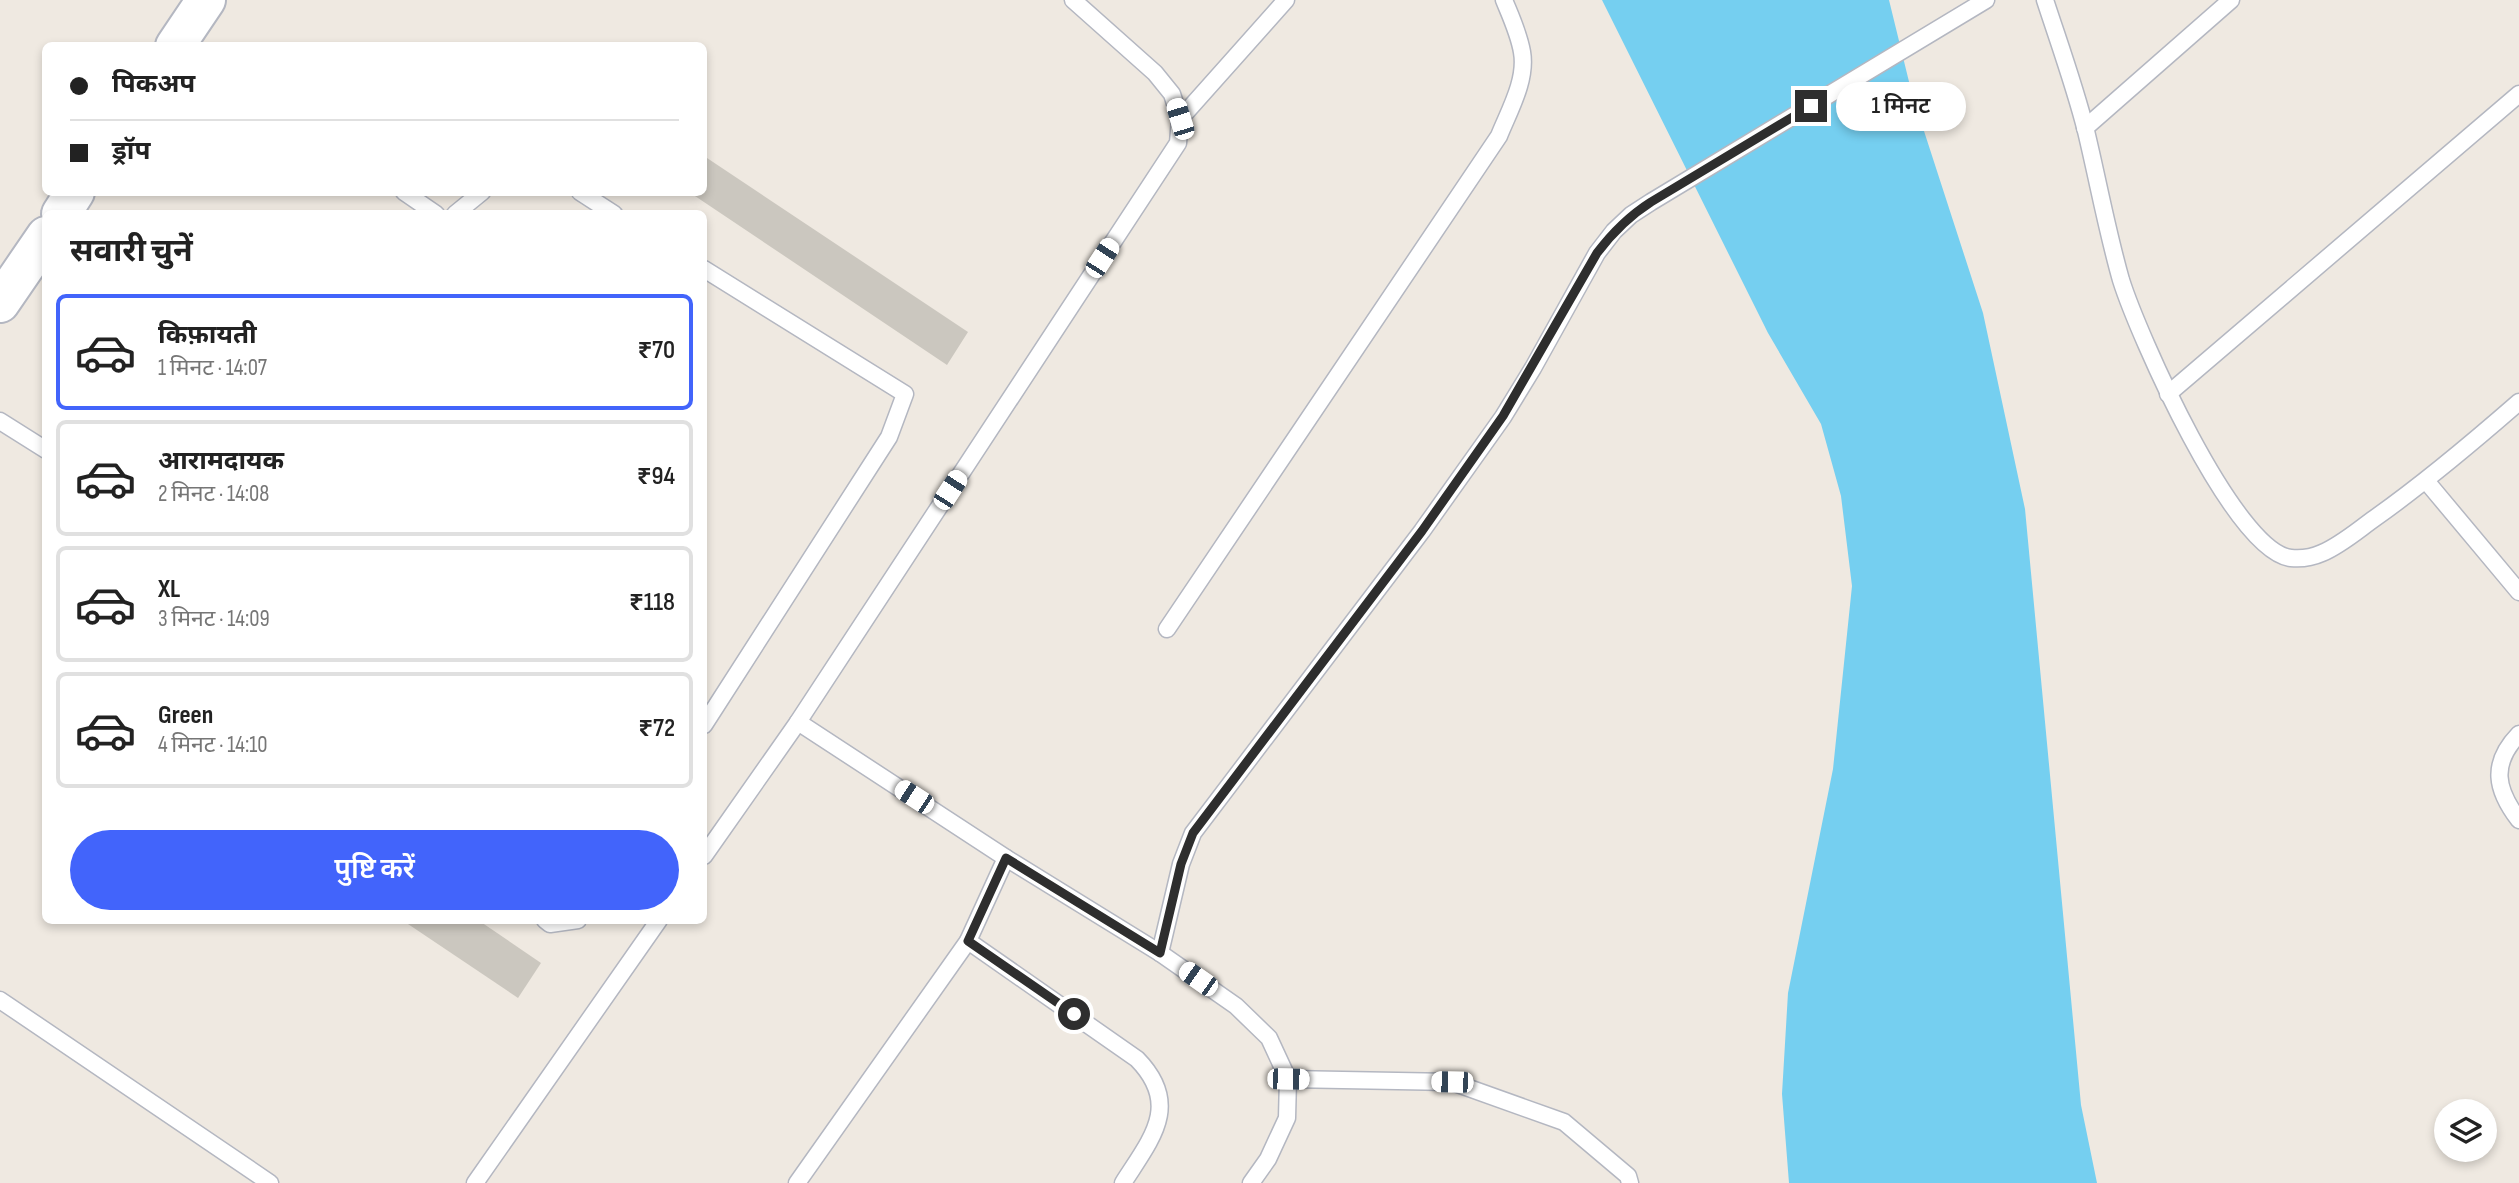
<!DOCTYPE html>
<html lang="hi">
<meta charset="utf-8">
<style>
:root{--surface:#fff;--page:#f6f6f6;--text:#222;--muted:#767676;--line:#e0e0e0;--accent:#4264fb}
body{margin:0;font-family:"Sofia Sans Condensed","Noto Sans Devanagari",sans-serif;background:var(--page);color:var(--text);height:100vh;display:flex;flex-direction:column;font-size:26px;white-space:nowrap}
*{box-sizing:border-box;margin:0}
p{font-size:23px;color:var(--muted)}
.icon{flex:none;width:38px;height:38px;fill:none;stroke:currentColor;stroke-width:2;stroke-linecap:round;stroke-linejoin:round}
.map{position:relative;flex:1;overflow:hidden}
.side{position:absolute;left:42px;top:210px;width:665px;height:714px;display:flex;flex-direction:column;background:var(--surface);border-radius:10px;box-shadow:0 4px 10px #0003}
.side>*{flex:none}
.banner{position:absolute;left:42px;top:42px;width:665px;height:154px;border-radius:10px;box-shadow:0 4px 10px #0003;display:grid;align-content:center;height:154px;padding:0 28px;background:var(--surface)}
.buttons{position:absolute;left:2434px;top:1099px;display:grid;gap:14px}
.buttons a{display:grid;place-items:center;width:63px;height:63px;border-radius:50%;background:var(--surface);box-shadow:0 4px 10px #0003;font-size:35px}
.end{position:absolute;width:32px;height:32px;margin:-16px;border:9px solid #2e2e2e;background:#fff;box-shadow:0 0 0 4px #fff}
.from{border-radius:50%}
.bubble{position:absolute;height:49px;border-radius:24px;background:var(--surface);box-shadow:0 4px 10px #0003;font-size:23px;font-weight:600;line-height:49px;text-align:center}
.car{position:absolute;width:21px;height:42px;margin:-21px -10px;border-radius:9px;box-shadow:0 0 5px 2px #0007;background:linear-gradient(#fff 24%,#345 0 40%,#fff 0 76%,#345 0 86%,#fff 0)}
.banner b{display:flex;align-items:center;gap:24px;height:66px;font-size:26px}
.banner b+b{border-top:2px solid var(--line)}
.banner i{width:18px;height:18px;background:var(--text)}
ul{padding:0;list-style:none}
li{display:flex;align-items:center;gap:21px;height:116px;margin:0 14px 10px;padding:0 14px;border:4px solid var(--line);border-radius:10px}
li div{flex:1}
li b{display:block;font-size:26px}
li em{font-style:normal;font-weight:600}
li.selected{border-color:var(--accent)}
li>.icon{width:63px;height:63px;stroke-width:1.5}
h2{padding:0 28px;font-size:32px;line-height:84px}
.button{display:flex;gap:14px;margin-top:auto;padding:14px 28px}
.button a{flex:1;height:80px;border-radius:42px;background:var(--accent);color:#fff;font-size:28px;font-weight:600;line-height:80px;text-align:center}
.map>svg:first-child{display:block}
</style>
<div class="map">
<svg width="2519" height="1183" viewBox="0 0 2519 1183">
<rect width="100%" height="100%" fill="#efe9e1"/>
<!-- water -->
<polygon fill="#75cff0" points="1602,0 1889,0 1912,94 1983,313 2025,509 2081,1105 2097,1183 1789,1183 1782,1094 1788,993 1833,769 1852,586 1841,496 1821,424 1768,333"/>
<!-- building -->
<g fill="#cbc7bf">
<polygon points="704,156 968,332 947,365 689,192 704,192"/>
<polygon points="402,920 478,920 541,963 518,998"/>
</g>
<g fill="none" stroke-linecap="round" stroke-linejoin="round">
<!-- lane casing -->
<g stroke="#b4b7c1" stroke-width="19">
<g id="lane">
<path d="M2045,0C2059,43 2075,87 2086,131C2098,181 2107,231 2121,280C2138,334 2234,552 2291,558C2301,559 2313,557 2322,553C2341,545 2358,530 2375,518C2426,482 2472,443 2519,402"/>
<polyline points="1180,119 1286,0"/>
<polyline points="2085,128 2231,0"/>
<polyline points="404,192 436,214"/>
<polyline points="580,192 614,214"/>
<polyline points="455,214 482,192"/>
<polyline points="704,269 905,394 889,437 704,725"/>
<polyline points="2168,394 2519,94"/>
<polyline points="0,421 46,450"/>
<polyline points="2427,482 2519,592"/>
<path d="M1167,629L1499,136C1509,111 1527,80 1522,52C1519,34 1511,17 1504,0"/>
<polyline points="798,722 1006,858 1160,953 1236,1006 1269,1038 1288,1079 1287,1118 1268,1159 1251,1183"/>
<path d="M2519,734C2490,764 2496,790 2519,820"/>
<polyline points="704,856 798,722 1178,143 1180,119 1172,94 1155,73 1073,0"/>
<polyline points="545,920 550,924 578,920"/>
<path d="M968,941L1137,1059C1182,1105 1151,1139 1123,1183"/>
<polyline points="1160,953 1181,864 1193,833 1422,531 1503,417 1533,368 1597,253 1614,231 1631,215 1651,202 1986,0"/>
<polyline points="0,1000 270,1183"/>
<polyline points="1288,1079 1452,1082 1564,1122 1628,1176 1630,1183"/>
<polyline points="475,1183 659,920"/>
<polyline points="797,1183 968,941 1006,858"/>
</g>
</g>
<!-- secondary casing -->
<g stroke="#b4b7c1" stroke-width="42">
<g id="secondary">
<polyline points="175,46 206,0"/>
<polyline points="61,214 75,192"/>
<polyline points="0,303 46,236"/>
</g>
</g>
<!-- lane -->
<use href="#lane" stroke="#fff" stroke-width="16"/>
<!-- secondary -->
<use href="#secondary" stroke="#fff" stroke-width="38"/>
</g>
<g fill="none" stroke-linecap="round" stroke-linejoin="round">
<!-- route -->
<path stroke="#2e2e2e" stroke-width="9" d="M1074,1014L968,941L1006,858L1160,953L1181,864L1193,833L1422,531L1503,416L1597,253C1613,232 1629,216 1651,202L1811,106"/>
</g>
</svg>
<div class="buttons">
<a><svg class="icon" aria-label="layers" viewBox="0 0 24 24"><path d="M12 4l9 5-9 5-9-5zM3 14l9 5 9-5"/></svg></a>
</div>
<i class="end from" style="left:1074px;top:1014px"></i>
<i class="end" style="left:1811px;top:106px"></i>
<div class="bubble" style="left:1836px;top:82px;width:130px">1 मिनट</div>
<i class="car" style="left:1180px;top:119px;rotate:343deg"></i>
<i class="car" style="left:1102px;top:258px;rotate:33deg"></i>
<i class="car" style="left:950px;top:490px;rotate:33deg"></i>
<i class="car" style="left:914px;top:797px;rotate:303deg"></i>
<i class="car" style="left:1198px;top:979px;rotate:305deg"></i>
<i class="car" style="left:1288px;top:1079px;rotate:91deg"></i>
<i class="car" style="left:1452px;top:1082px;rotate:271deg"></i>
<div class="banner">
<b><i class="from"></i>पिकअप</b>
<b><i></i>ड्रॉप</b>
</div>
<section class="side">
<h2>सवारी चुनें</h2>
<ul>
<li class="selected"><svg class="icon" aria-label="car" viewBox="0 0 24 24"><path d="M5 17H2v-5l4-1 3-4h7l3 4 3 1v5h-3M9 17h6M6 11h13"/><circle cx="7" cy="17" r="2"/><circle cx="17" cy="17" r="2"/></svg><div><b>किफ़ायती</b><p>1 मिनट · 14:07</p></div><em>₹70</em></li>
<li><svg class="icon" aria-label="car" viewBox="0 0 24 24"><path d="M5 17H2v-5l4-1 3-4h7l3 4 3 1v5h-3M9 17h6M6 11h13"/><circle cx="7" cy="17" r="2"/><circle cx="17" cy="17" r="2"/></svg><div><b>आरामदायक</b><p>2 मिनट · 14:08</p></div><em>₹94</em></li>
<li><svg class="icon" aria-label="car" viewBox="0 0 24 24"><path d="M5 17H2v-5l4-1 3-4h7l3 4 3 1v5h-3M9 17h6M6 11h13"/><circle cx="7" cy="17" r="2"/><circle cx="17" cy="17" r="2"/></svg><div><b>XL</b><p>3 मिनट · 14:09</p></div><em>₹118</em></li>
<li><svg class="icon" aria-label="car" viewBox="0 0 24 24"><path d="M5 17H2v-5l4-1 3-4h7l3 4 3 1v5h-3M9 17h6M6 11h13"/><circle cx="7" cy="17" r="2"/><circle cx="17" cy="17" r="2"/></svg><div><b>Green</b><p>4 मिनट · 14:10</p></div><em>₹72</em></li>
</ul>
<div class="button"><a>पुष्टि करें</a></div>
</section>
</div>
